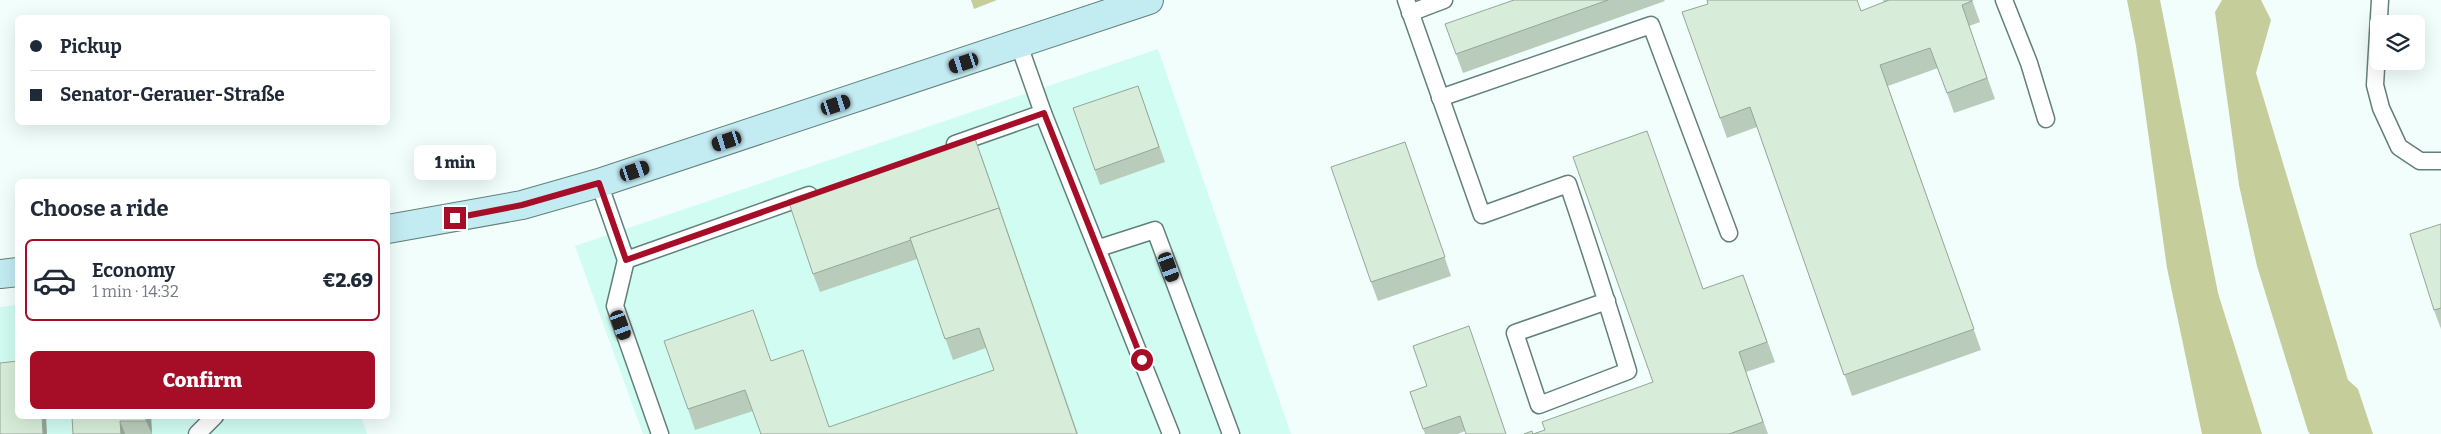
<!DOCTYPE html>
<meta charset="utf-8">
<style>
:root{--surface:#fff;--page:#f6f6f7;--text:#1f2937;--muted:#747a83;--line:#e0e1e3;--accent:#a60d27}
body{margin:0;font-family:Bitter,serif;background:var(--page);color:var(--text);height:100vh;display:flex;flex-direction:column;font-size:19px;white-space:nowrap}
*{box-sizing:border-box;margin:0}
p{font-size:16px;color:var(--muted)}
.icon{flex:none;width:28px;height:28px;fill:none;stroke:currentColor;stroke-width:2;stroke-linecap:round;stroke-linejoin:round}
.map{position:relative;flex:1;overflow:hidden}
.panel{position:absolute;left:15px;top:179px;width:375px;height:240px;display:flex;flex-direction:column;background:var(--surface);border-radius:8px;box-shadow:0 5px 20px #0002}
.panel>*{flex:none}
.top-card{position:absolute;left:15px;top:15px;width:375px;height:110px;border-radius:8px;box-shadow:0 5px 20px #0002;display:grid;align-content:center;height:110px;padding:0 15px;background:var(--surface)}
.fabs{position:absolute;left:2370px;top:15px;display:grid;gap:10px}
.fabs a{display:grid;place-items:center;width:55px;height:55px;border-radius:8px;background:var(--surface);box-shadow:0 5px 20px #0002;font-size:25px}
.end{position:absolute;width:22px;height:22px;margin:-11px;border:6px solid #a60d27;background:#fff;box-shadow:0 0 0 2px #fff}
.from{border-radius:50%}
.bubble{position:absolute;height:35px;border-radius:8px;background:var(--surface);box-shadow:0 5px 20px #0002;font-size:16px;font-weight:800;line-height:35px;text-align:center}
.car{position:absolute;width:15px;height:30px;margin:-15px -8px;border-radius:6px;box-shadow:0 0 4px 1px #0007;background:linear-gradient(#222 24%,#8ab4d8 0 40%,#222 0 76%,#8ab4d8 0 86%,#222 0)}
.top-card b{display:flex;align-items:center;gap:18px;height:48px;font-size:19px}
.top-card b+b{border-top:1px solid var(--line)}
.top-card i{width:12px;height:12px;background:var(--text)}
ul{padding:0;list-style:none}
li{display:flex;align-items:center;gap:15px;height:82px;margin:0 10px 8px;padding:0 5px;border:2px solid transparent;border-radius:8px}
li div{flex:1}
li b{display:block;font-size:19px}
li em{font-style:normal;font-weight:800}
li.on{border-color:var(--accent)}
li>.icon{width:45px;height:45px;stroke-width:1.5}
h2{padding:0 15px;font-size:22px;line-height:60px}
.action{display:flex;gap:10px;margin-top:auto;padding:10px 15px}
.action a{flex:1;height:58px;border-radius:8px;background:var(--accent);color:#fff;font-size:20px;font-weight:800;line-height:58px;text-align:center}
.map>svg:first-child{display:block}
</style>
<div class="map">
<svg width="2441" height="434" viewBox="0 0 2441 434">
<rect width="100%" height="100%" fill="#f1fefb"/>
<!-- built -->
<g fill="#d1fcf2">
<polygon points="1158,49 1291,434 643,434 575,246"/>
<polygon points="17,305 18,416 361,416 367,434 0,434 0,307"/>
</g>
<!-- green -->
<g fill="#c5ce9a">
<polygon points="971,0 997,0 974,9"/>
<polygon points="2127,0 2160,0 2218,293 2262,434 2202,434 2167,268 2136,46"/>
<polygon points="2222,0 2261,0 2271,20 2256,73 2348,380 2358,389 2373,434 2310,434 2308,431 2257,266 2239,185 2215,12"/>
</g>
<g fill="none" stroke-linecap="round" stroke-linejoin="round">
<!-- lane casing -->
<g stroke="#628079" stroke-width="19">
<g id="lane">
<path d="M1406,0L1482,215L1568,184C1589,246 1609,308 1628,371L1539,405L1515,333L1607,301"/>
<polyline points="2004,0 2029,63 2046,119"/>
<polyline points="2380,0 2375,85 2381,108 2399,147 2420,161 2441,161"/>
<polyline points="1410,13 1444,0"/>
<polyline points="1019,45 1043,113 1171,434"/>
<polyline points="1440,98 1651,25 1729,233"/>
<polyline points="955,144 1043,113"/>
<polyline points="599,183 626,260 809,195"/>
<polyline points="1099,248 1155,230 1231,434"/>
<polyline points="626,260 615,306 660,434"/>
<polyline points="197,434 215,416"/>
</g>
</g>
<!-- secondary casing -->
<g stroke="#628079" stroke-width="30">
<g id="secondary">
<polyline points="388,229 522,205 599,183 1149,0"/>
<polyline points="0,274 18,272"/>
</g>
</g>
<!-- lane -->
<use href="#lane" stroke="#fff" stroke-width="16"/>
<!-- secondary -->
<use href="#secondary" stroke="#c3ebf2" stroke-width="28"/>
</g>
<!-- wall -->
<g fill="#b9ccbb">
<polygon points="1514,0 1664,0 1665,1 1463,73 1456,54"/>
<polygon points="1883,0 1972,0 1980,22 1969,26 1995,99 1954,113 1938,68 1888,86 1981,350 1852,396 1757,127 1727,138 1682,12 1708,4 1861,11 1884,2"/>
<polygon points="1138,86 1165,162 1100,185 1073,108"/>
<polygon points="1405,142 1451,276 1378,301 1371,282"/>
<polygon points="981,154 1078,434 761,434 753,411 695,430 688,409 771,361 830,427 994,370 986,348 953,360 917,259 820,292 813,274"/>
<polygon points="2441,224 2441,329 2434,310"/>
<polygon points="1743,275 1775,362 1746,372 1768,434 1524,434 1533,434 1545,430 1653,382 1703,289"/>
<polygon points="1469,326 1465,431 1458,434 1425,434 1410,392 1427,386"/>
<polygon points="72,416 151,416 152,434 73,434"/>
</g>
<!-- shaded-wall -->
<g fill="#96a698">
<polygon points="42,416 46,416 47,434 43,434"/>
<polygon points="146,416 151,416 152,434 146,421"/>
<polygon points="120,421 125,434 121,434"/>
</g>
<!-- building -->
<g fill="#d7edd9" stroke="#96a698">
<polygon points="1514,0 1608,0 1456,54 1445,24"/>
<polygon points="1707,0 1857,0 1861,11 1889,0 1972,0 1972,1 1962,5 1987,78 1947,93 1930,48 1880,65 1974,329 1844,375 1750,107 1720,118 1682,12 1708,4"/>
<polygon points="1138,86 1159,147 1095,170 1073,108"/>
<polygon points="1647,131 1703,289 1743,275 1767,342 1739,352 1763,422 1729,434 1533,434 1545,430 1542,422 1653,382 1573,157"/>
<polygon points="974,136 1000,210 999,208 910,238 911,240 813,274 788,200"/>
<polygon points="1405,142 1445,257 1371,282 1331,167"/>
<polygon points="999,208 1077,434 761,434 745,390 688,409 664,341 753,310 771,361 803,350 829,427 994,370 979,328 945,339 910,238"/>
<polygon points="2441,224 2441,308 2434,310 2410,234"/>
<polygon points="1469,326 1506,434 1466,434 1460,416 1423,429 1410,392 1427,386 1413,346"/>
<polygon points="18,361 18,416 42,416 43,434 0,434 0,363"/>
<polygon points="72,416 146,416 146,421 120,421 121,434 73,434"/>
<polygon points="1532,431 1533,434 1524,434"/>
</g>
<g fill="none" stroke-linecap="round" stroke-linejoin="round">
<!-- route -->
<polyline stroke="#a60d27" stroke-width="6" points="455,218 522,205 599,183 626,260 1044,113 1142,360"/>
</g>
</svg>
<div class="fabs">
<a><svg class="icon" aria-label="layers" viewBox="0 0 24 24"><path d="M12 4l9 5-9 5-9-5zM3 14l9 5 9-5"/></svg></a>
</div>
<i class="end from" style="left:1142px;top:360px"></i>
<i class="end" style="left:455px;top:218px"></i>
<div class="bubble" style="left:414px;top:145px;width:82px">1 min</div>
<i class="car" style="left:964px;top:63px;rotate:252deg"></i>
<i class="car" style="left:836px;top:105px;rotate:72deg"></i>
<i class="car" style="left:727px;top:141px;rotate:252deg"></i>
<i class="car" style="left:635px;top:171px;rotate:71deg"></i>
<i class="car" style="left:1169px;top:267px;rotate:160deg"></i>
<i class="car" style="left:621px;top:325px;rotate:160deg"></i>
<div class="top-card">
<b><i class="from"></i>Pickup</b>
<b><i></i>Senator-Gerauer-Straße</b>
</div>
<section class="panel">
<h2>Choose a ride</h2>
<ul>
<li class="on"><svg class="icon" aria-label="car" viewBox="0 0 24 24"><path d="M5 17H2v-5l4-1 3-4h7l3 4 3 1v5h-3M9 17h6M6 11h13"/><circle cx="7" cy="17" r="2"/><circle cx="17" cy="17" r="2"/></svg><div><b>Economy</b><p>1 min · 14:32</p></div><em>€2.69</em></li>
</ul>
<div class="action"><a>Confirm</a></div>
</section>
</div>
